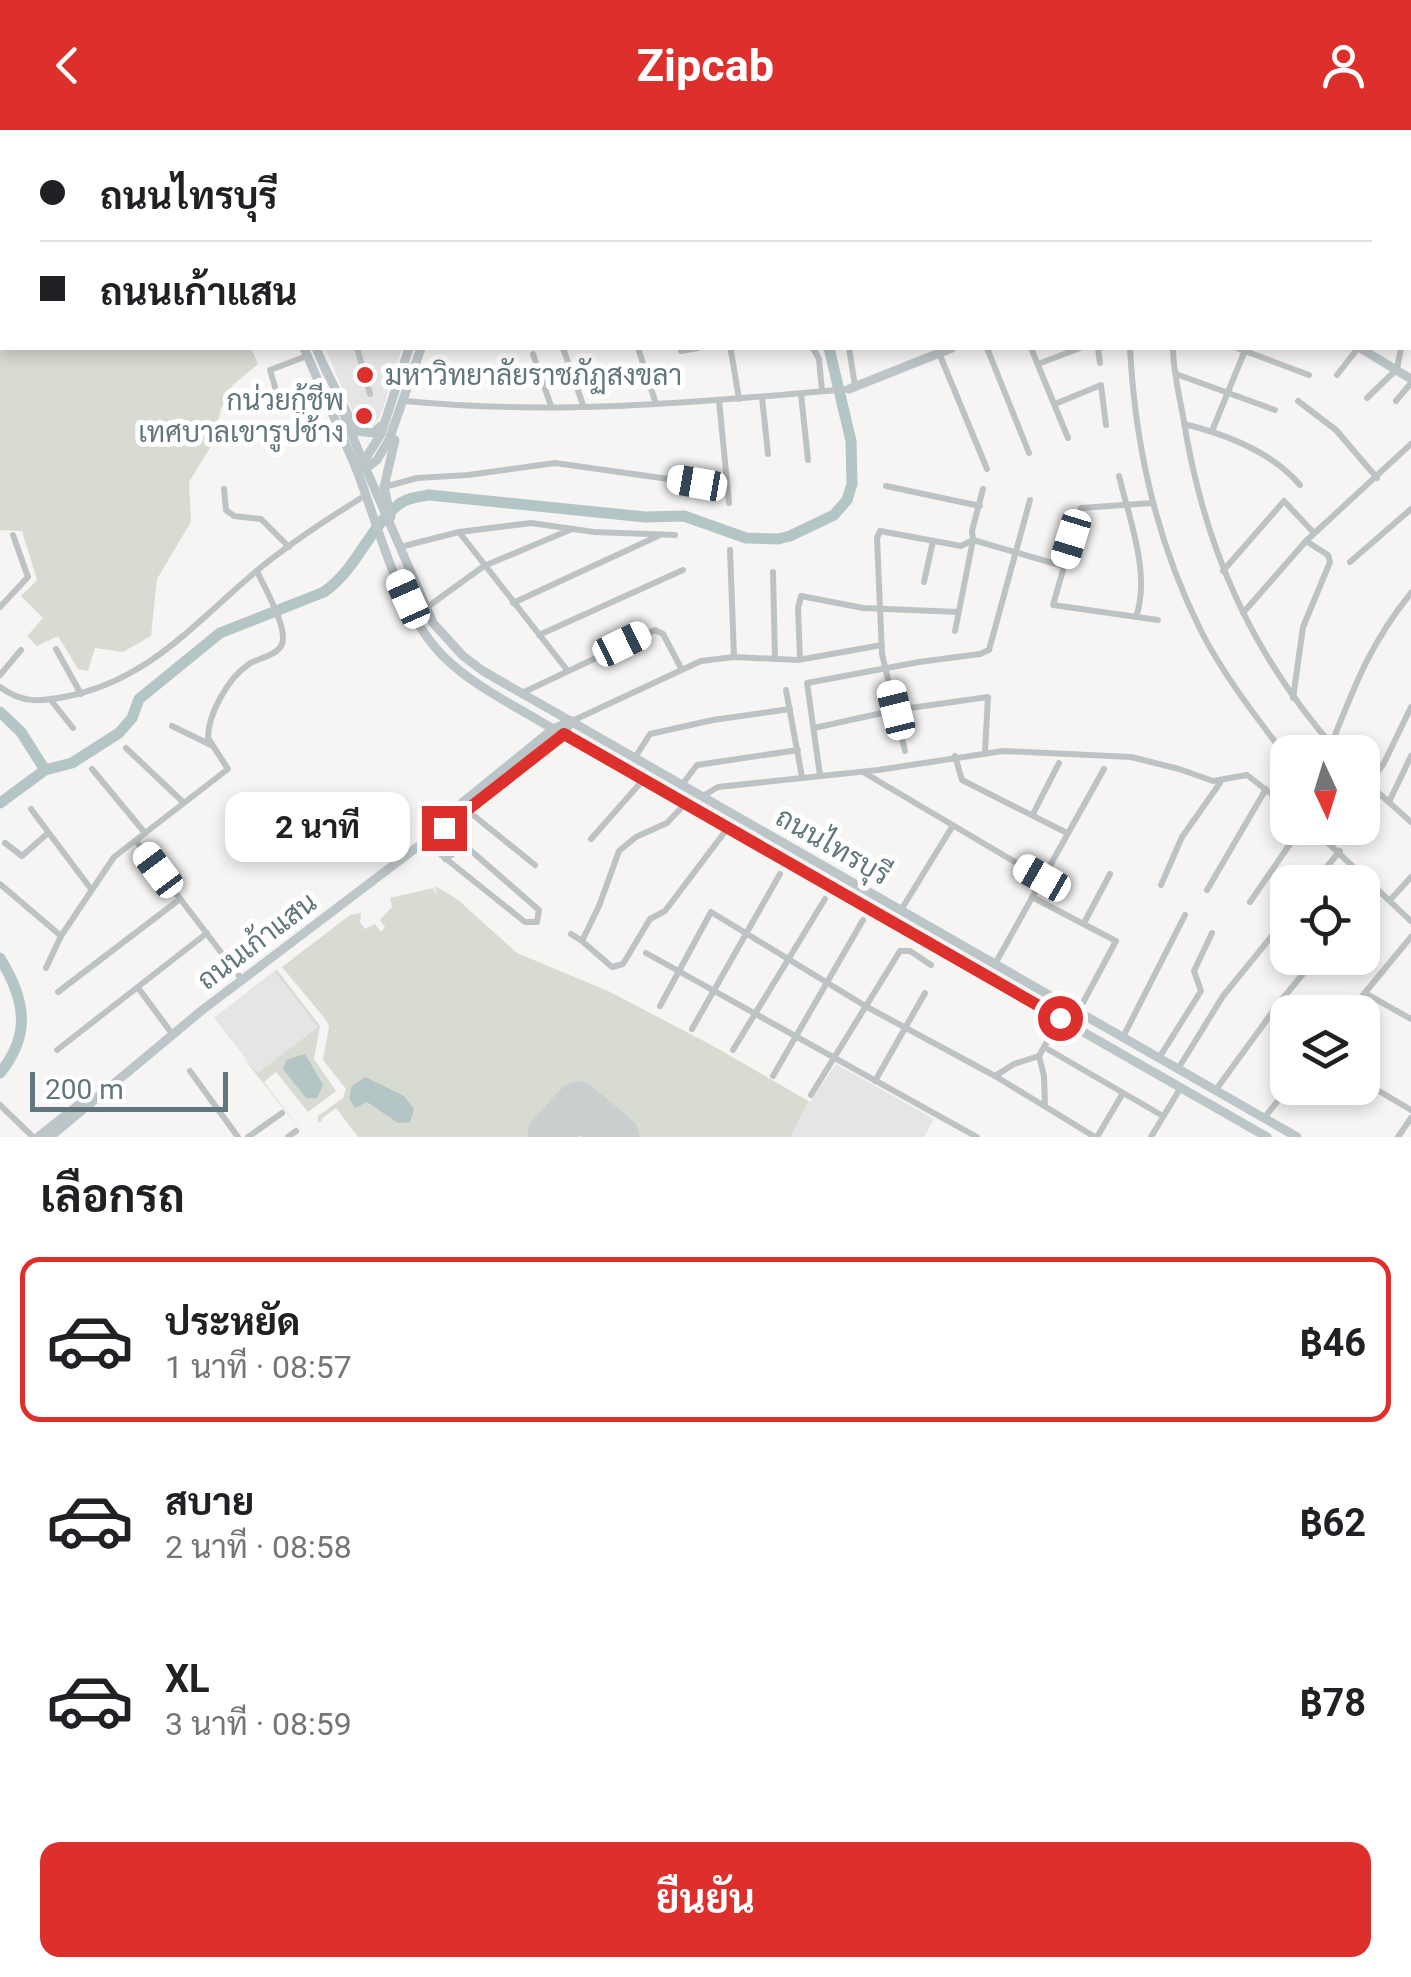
<!DOCTYPE html>
<html lang="th">
<meta charset="utf-8">
<style>
:root{--surface:#fff;--page:#f6f6f6;--text:#202124;--muted:#757577;--line:#e0e0e0;--accent:#dd2f2c}
body{margin:0;font-family:Roboto,Sarabun,sans-serif;background:var(--page);color:var(--text);height:100vh;display:flex;flex-direction:column;font-size:38px;white-space:nowrap}
*{box-sizing:border-box;margin:0}
p{font-size:32px;color:var(--muted)}
.icon{flex:none;width:55px;height:55px;fill:none;stroke:currentColor;stroke-width:2;stroke-linecap:round;stroke-linejoin:round}
.map{position:relative;height:1007px;overflow:hidden}
.drawer{display:flex;flex-direction:column;background:var(--surface);flex:1}
.drawer>*{flex:none}
.banner{position:absolute;left:0px;top:0px;width:1412px;height:220px;box-shadow:0 5px 15px #0003;display:grid;align-content:center;height:220px;padding:0 40px;background:var(--surface)}
.needle{width:65px;rotate:176deg}
.buttons{position:absolute;left:1270px;top:605px;display:grid;gap:20px}
.buttons a{display:grid;place-items:center;width:110px;height:110px;border-radius:20px;background:var(--surface);box-shadow:0 5px 15px #0003;font-size:50px}
.scale{position:absolute;left:30px;bottom:25px;width:198px;box-sizing:border-box;padding-left:10px;border:5px solid #62777d;border-top:0;font-size:28px;line-height:35px;white-space:nowrap;color:#62777d;-webkit-text-stroke:8px #fff;paint-order:stroke}
.end{position:absolute;width:45px;height:45px;margin:-22px;border:12px solid #dd2f2c;background:#fff;box-shadow:0 0 0 5px #fff}
.from{border-radius:50%}
.bubble{position:absolute;height:70px;border-radius:20px;background:var(--surface);box-shadow:0 5px 15px #0003;font-size:32px;font-weight:700;line-height:70px;text-align:center}
.car{position:absolute;width:30px;height:60px;margin:-30px -15px;border-radius:12px;box-shadow:0 0 8px 2px #0007;background:linear-gradient(#fff 24%,#345 0 40%,#fff 0 76%,#345 0 86%,#fff 0)}
.banner b{display:flex;align-items:center;gap:35px;height:95px;font-size:38px}
.banner b+b{border-top:2px solid var(--line)}
.banner i{width:25px;height:25px;background:var(--text)}
ul{padding:0;list-style:none}
li{display:flex;align-items:center;gap:30px;height:165px;margin:0 20px 15px;padding:0 20px;border:5px solid transparent;border-radius:20px}
li div{flex:1}
li b{display:block;font-size:38px}
li em{font-style:normal;font-weight:700}
li.selected{border-color:var(--accent)}
li>.icon{width:90px;height:90px;stroke-width:1.5}
h2{padding:0 40px;font-size:45px;line-height:120px}
.cta{display:flex;gap:20px;margin-top:auto;padding:20px 40px}
.cta a{flex:1;height:115px;border-radius:20px;background:var(--accent);color:#fff;font-size:40px;font-weight:700;line-height:115px;text-align:center}
header{display:flex;justify-content:space-between;align-items:center;height:130px;padding:0 40px;background:var(--accent);color:#fff;font-size:45px;font-weight:700}
.map>svg:first-child{display:block}
</style>
<header><svg class="icon" aria-label="back" viewBox="0 0 24 24"><path d="M15 5l-7 7 7 7"/></svg>Zipcab<svg class="icon" aria-label="person" viewBox="0 0 24 24"><circle cx="12" cy="8" r="4"/><path d="M4 21q1-7 8-7t8 7"/></svg></header>
<div class="map">
<svg width="1411" height="1007" viewBox="0 0 1411 1007">
<rect width="100%" height="100%" fill="#f6f5f3"/>
<!-- built -->
<g fill="#e4e5e4">
<polygon points="260,0 470,0 260,2"/>
<polygon points="325,218 402,218 380,287 373,296 359,296"/>
<polygon points="274,841 318,897 258,944 214,888"/>
<polygon points="608,861 713,916 810,972 836,934 934,989 924,1007 526,1007"/>
</g>
<!-- green -->
<g fill="#d7dbd2">
<polygon points="0,0 159,2 2,2 2,218 251,218 258,234 232,256 221,279 213,313 189,352 191,392 157,449 151,506 123,522 95,518 88,541 78,539 58,506 37,516 27,506 43,488 21,466 37,450 22,401 0,400"/>
<polygon points="435,756 457,769 517,823 608,861 713,916 808,971 790,1007 626,1007 579,967 544,1004 546,1007 358,1007 336,978 321,989 322,992 318,992 318,986 343,968 346,959 323,930 329,896 326,890 282,837 350,785 361,783 360,792 365,799 375,794 381,802 385,797 380,790 392,777 390,768 433,758 437,766"/>
<polygon points="277,840 320,896 314,929 336,961 308,982 276,942 264,952 306,1007 241,925 258,943 318,897 274,841"/>
</g>
<!-- water -->
<g fill="#b4c5c6">
<polygon points="305,924 323,955 317,968 306,968 283,939 286,930"/>
<polygon points="365,947 404,966 414,979 410,992 398,993 367,972 355,978 349,968 352,956"/>
</g>
<g fill="none" stroke-linecap="round" stroke-linejoin="round">
<!-- river -->
<g stroke="#b4c5c6" stroke-width="11">
<polyline points="834,2 835,0"/>
<polyline points="0,582 21,602 45,640"/>
<path d="M0,673L45,640L72,633L119,603L132,588L139,569L220,503L324,462C357,439 369,398 398,375C406,368 418,367 429,365L645,387L684,386L746,408L778,409L790,406L834,385L847,370L852,354L851,311L829,218"/>
<path d="M0,828C25,869 32,904 0,943"/>
</g>
<!-- runway -->
<polyline stroke="#cacece" stroke-width="45" points="553,1007 550,1004 578,974 617,1007"/>
<!-- street -->
<g stroke="#bdc3c5" stroke-width="6">
<polyline points="505,0 511,2"/>
<polyline points="577,0 578,2"/>
<polyline points="639,0 641,2"/>
<polyline points="693,0 695,2"/>
<polyline points="756,0 758,2"/>
<polyline points="803,0 804,2"/>
<polyline points="939,0 942,2"/>
<polyline points="1003,0 1006,2"/>
<polyline points="1048,0 1051,2"/>
<polyline points="345,2 345,0"/>
<polyline points="440,2 440,0"/>
<polyline points="562,2 568,0"/>
<polyline points="1145,2 1146,0"/>
<polyline points="1188,2 1189,0"/>
<polyline points="1236,2 1237,0"/>
<polyline points="1282,2 1283,0"/>
<polyline points="1327,2 1328,0"/>
<polyline points="1410,166 1411,160"/>
<polyline points="1410,193 1411,194"/>
<polyline points="357,218 370,264"/>
<polyline points="563,218 583,275"/>
<polyline points="638,218 656,274"/>
<polyline points="813,218 819,229 822,261"/>
<polyline points="849,218 855,256"/>
<polyline points="987,218 1029,323"/>
<polyline points="1031,218 1068,308"/>
<polyline points="1098,218 1100,233"/>
<path d="M1130,218C1135,315 1157,413 1201,501C1224,546 1257,588 1288,629"/>
<path d="M1173,218C1173,240 1179,264 1183,286C1203,415 1251,525 1338,622"/>
<polyline points="1237,218 1309,245"/>
<polyline points="681,221 698,218"/>
<polyline points="731,221 739,269"/>
<polyline points="939,223 987,339"/>
<polyline points="533,224 551,276"/>
<polyline points="1038,234 1080,218"/>
<polyline points="1176,244 1275,280"/>
<polyline points="1337,245 1358,218"/>
<polyline points="801,264 808,330"/>
<polyline points="762,267 768,324"/>
<polyline points="1367,268 1397,239 1401,218"/>
<polyline points="719,270 729,373"/>
<path d="M406,271C552,286 703,272 849,259"/>
<polyline points="1298,271 1336,300 1377,348"/>
<polyline points="1396,271 1411,253"/>
<polyline points="1055,274 1101,255 1106,295"/>
<polyline points="281,277 270,240 307,226"/>
<path d="M1184,294C1225,304 1272,322 1300,355"/>
<polyline points="1212,301 1246,218"/>
<path d="M1119,346C1129,388 1151,444 1136,487"/>
<polyline points="886,356 980,376"/>
<polyline points="384,357 417,348 468,345 555,333 697,353 706,348"/>
<polyline points="224,359 226,380 234,386 261,389 289,417"/>
<polyline points="983,359 972,401 973,410 1063,436"/>
<polyline points="1152,373 1081,378 1053,475 1158,490"/>
<polyline points="459,402 567,540"/>
<polyline points="400,417 459,402 531,393 594,402 675,405"/>
<polyline points="730,420 734,527"/>
<polyline points="1350,432 1411,379"/>
<polyline points="1223,441 1284,371 1314,403"/>
<polyline points="773,442 775,529"/>
<polyline points="924,452 933,411"/>
<polyline points="513,473 658,406"/>
<polyline points="0,477 28,447 13,405"/>
<polyline points="426,478 484,436 572,399"/>
<polyline points="1243,483 1306,411 1411,314"/>
<polyline points="539,505 683,440"/>
<polyline points="56,519 81,564"/>
<polyline points="800,529 798,478 801,466 863,478 958,482"/>
<polyline points="0,545 21,520"/>
<path d="M0,557C22,573 38,572 64,567C146,552 193,495 253,444C288,414 327,389 366,365"/>
<polyline points="786,560 802,647"/>
<polyline points="522,563 655,500 663,504 681,538"/>
<polyline points="1293,568 1303,497 1330,432 1328,425 1306,411"/>
<polyline points="50,569 73,598"/>
<polyline points="572,591 701,531 734,527 798,530 882,515"/>
<polyline points="172,596 211,615"/>
<polyline points="814,598 896,580 988,567 985,621"/>
<polyline points="126,618 183,672"/>
<polyline points="905,621 882,524 877,408 880,401 961,416 973,410 955,501"/>
<path d="M1324,622L1331,615C1355,555 1370,514 1411,463"/>
<polyline points="955,626 962,650 1067,703"/>
<polyline points="634,629 650,604 713,590 790,579"/>
<polyline points="92,639 145,703"/>
<polyline points="863,642 1042,748"/>
<polyline points="820,645 807,553 919,532 980,524 989,520 1030,370"/>
<polyline points="1362,648 1411,692"/>
<polyline points="1369,654 1384,633 1411,577"/>
<polyline points="681,656 697,635 798,620"/>
<polyline points="703,666 718,657 878,640 1003,621 1131,627 1179,639 1213,651 1247,645 1288,677"/>
<polyline points="1281,671 1288,663"/>
<polyline points="1389,672 1411,626"/>
<polyline points="685,674 667,693 636,707 619,721 599,776 582,811 612,837 623,834 650,789 665,781 727,699"/>
<polyline points="31,679 91,759"/>
<polyline points="467,680 535,735"/>
<polyline points="1033,684 1059,633"/>
<polyline points="1312,698 1411,791"/>
<polyline points="591,709 643,650"/>
<polyline points="136,711 243,851"/>
<polyline points="425,712 525,792 537,792 539,780 445,698"/>
<polyline points="5,713 22,726 48,703"/>
<polyline points="445,729 466,716"/>
<polyline points="1314,752 1340,721"/>
<polyline points="0,754 61,806"/>
<polyline points="1161,755 1182,707 1220,653"/>
<polyline points="1207,760 1266,659"/>
<polyline points="1032,767 1116,811 1078,882"/>
<polyline points="1390,770 1411,747"/>
<polyline points="1250,772 1301,698"/>
<polyline points="1362,772 1376,757"/>
<polyline points="901,780 952,697"/>
<polyline points="1084,793 1110,744"/>
<polyline points="571,804 582,811"/>
<polyline points="646,823 977,1007"/>
<polyline points="995,834 1104,639"/>
<path d="M46,838L61,806L114,727L228,639L208,608C208,584 228,548 249,534C258,528 277,526 282,514C288,497 264,457 257,441"/>
<polyline points="139,859 173,905"/>
<polyline points="58,862 180,769"/>
<polyline points="1365,863 1411,889"/>
<polyline points="660,876 711,782 867,877 995,946 1095,1007"/>
<polyline points="1349,882 1411,807"/>
<polyline points="692,899 780,744"/>
<polyline points="1123,907 1185,785"/>
<polyline points="1044,917 1163,986"/>
<polyline points="57,920 207,803"/>
<polyline points="733,920 825,769"/>
<polyline points="1039,926 1044,946 1045,975"/>
<polyline points="1159,928 1201,861 1194,841 1212,803"/>
<polyline points="1178,939 1223,866 1288,786"/>
<polyline points="190,941 238,1007"/>
<polyline points="773,946 863,790"/>
<polyline points="995,946 1014,934 1039,926 1060,888"/>
<polyline points="875,951 925,863"/>
<polyline points="1362,951 1411,980"/>
<polyline points="1215,961 1279,873 1316,828"/>
<polyline points="811,965 900,821 910,821 931,835"/>
<polyline points="0,975 33,1007"/>
<polyline points="1264,988 1288,958"/>
<polyline points="248,1007 282,983"/>
<polyline points="288,1007 296,1001"/>
<polyline points="1097,1007 1123,963"/>
<polyline points="1151,1007 1181,957"/>
<polyline points="1398,1007 1411,988"/>
</g>
<!-- secondary -->
<g stroke="#bcc5c8" stroke-width="9">
<polyline points="240,2 241,0"/>
<polyline points="251,2 251,0"/>
<polyline points="304,218 356,338"/>
<polyline points="316,218 327,243"/>
<polyline points="1360,218 1411,249"/>
<polyline points="849,259 952,218"/>
<polyline points="342,280 363,332"/>
<polyline points="429,706 436,694 553,599 571,591"/>
<polyline points="38,1007 91,965"/>
<polyline points="50,1007 201,881 528,633 564,604 571,591"/>
</g>
<!-- primary -->
<g stroke="#bcc5c8" stroke-width="9">
<polyline points="477,2 478,0"/>
<polyline points="490,2 491,0"/>
<path d="M421,218L389,310L377,330L365,339L356,338C379,397 398,481 443,526C474,557 516,576 553,599L1267,1007"/>
<polyline points="324,236 356,301 373,303 382,295"/>
<polyline points="363,332 433,493 463,526 483,541 1297,1007"/>
<polyline points="361,336 381,304 409,218"/>
<polyline points="391,387 384,357 395,310"/>
</g>
</g>
<g fill="none" stroke-linecap="round" stroke-linejoin="round">
<!-- route -->
<polyline stroke="#dd2f2c" stroke-width="12" points="444,698 564,604 1060,888"/>
</g>
<!-- markers -->
<g fill="#dd2f2c" stroke="#fff" stroke-width="4">
<circle cx="365" cy="245" r="10"/>
<circle cx="364" cy="286" r="10"/>
</g>
<g text-anchor="middle" dominant-baseline="central" stroke-width="10" stroke-linejoin="round" paint-order="stroke">
<!-- poi labels -->
<g font-size="28" fill="#62777d" stroke="#fff" text-anchor="start">
<text x="385" y="245">มหาวิทยาลัยราชภัฏสงขลา</text>
<text x="344" y="270" text-anchor="end">กน่วยกู้ชีพ<tspan x="344" dy="32">เทศบาลเขารูปช้าง</tspan></text>
</g>
<!-- street labels -->
<g font-size="28" fill="#62777d" stroke="#fff">
<text transform="translate(833 716) rotate(30)">ถนนไทรบุรี</text>
<text transform="translate(257 811) rotate(-37)">ถนนเก้าแสน</text>
</g>
</g>
</svg>
<div class="buttons">
<a><svg class="needle" viewBox="-14 -14 28 28"><path d="M0-13l5 13h-10z" fill="#e53935"/><path d="M0 13l5-13h-10z" fill="#757577"/></svg></a>
<a><svg class="icon" aria-label="locate" viewBox="0 0 24 24"><circle cx="12" cy="12" r="6"/><path d="M12 2v4M12 18v4M2 12h4M18 12h4"/></svg></a>
<a><svg class="icon" aria-label="layers" viewBox="0 0 24 24"><path d="M12 4l9 5-9 5-9-5zM3 14l9 5 9-5"/></svg></a>
</div>
<div class="scale">200 m</div>
<i class="end from" style="left:1060px;top:888px"></i>
<i class="end" style="left:444px;top:698px"></i>
<div class="bubble" style="left:225px;top:662px;width:185px">2 นาที</div>
<i class="car" style="left:697px;top:353px;rotate:280deg"></i>
<i class="car" style="left:1071px;top:409px;rotate:197deg"></i>
<i class="car" style="left:408px;top:469px;rotate:336deg"></i>
<i class="car" style="left:622px;top:514px;rotate:64deg"></i>
<i class="car" style="left:896px;top:580px;rotate:346deg"></i>
<i class="car" style="left:158px;top:740px;rotate:323deg"></i>
<i class="car" style="left:1042px;top:748px;rotate:300deg"></i>
<div class="banner">
<b><i class="from"></i>ถนนไทรบุรี</b>
<b><i></i>ถนนเก้าแสน</b>
</div>
</div>
<section class="drawer">
<h2>เลือกรถ</h2>
<ul>
<li class="selected"><svg class="icon" aria-label="car" viewBox="0 0 24 24"><path d="M5 17H2v-5l4-1 3-4h7l3 4 3 1v5h-3M9 17h6M6 11h13"/><circle cx="7" cy="17" r="2"/><circle cx="17" cy="17" r="2"/></svg><div><b>ประหยัด</b><p>1 นาที · 08:57</p></div><em>฿46</em></li>
<li><svg class="icon" aria-label="car" viewBox="0 0 24 24"><path d="M5 17H2v-5l4-1 3-4h7l3 4 3 1v5h-3M9 17h6M6 11h13"/><circle cx="7" cy="17" r="2"/><circle cx="17" cy="17" r="2"/></svg><div><b>สบาย</b><p>2 นาที · 08:58</p></div><em>฿62</em></li>
<li><svg class="icon" aria-label="car" viewBox="0 0 24 24"><path d="M5 17H2v-5l4-1 3-4h7l3 4 3 1v5h-3M9 17h6M6 11h13"/><circle cx="7" cy="17" r="2"/><circle cx="17" cy="17" r="2"/></svg><div><b>XL</b><p>3 นาที · 08:59</p></div><em>฿78</em></li>
</ul>
<div class="cta"><a>ยืนยัน</a></div>
</section>
